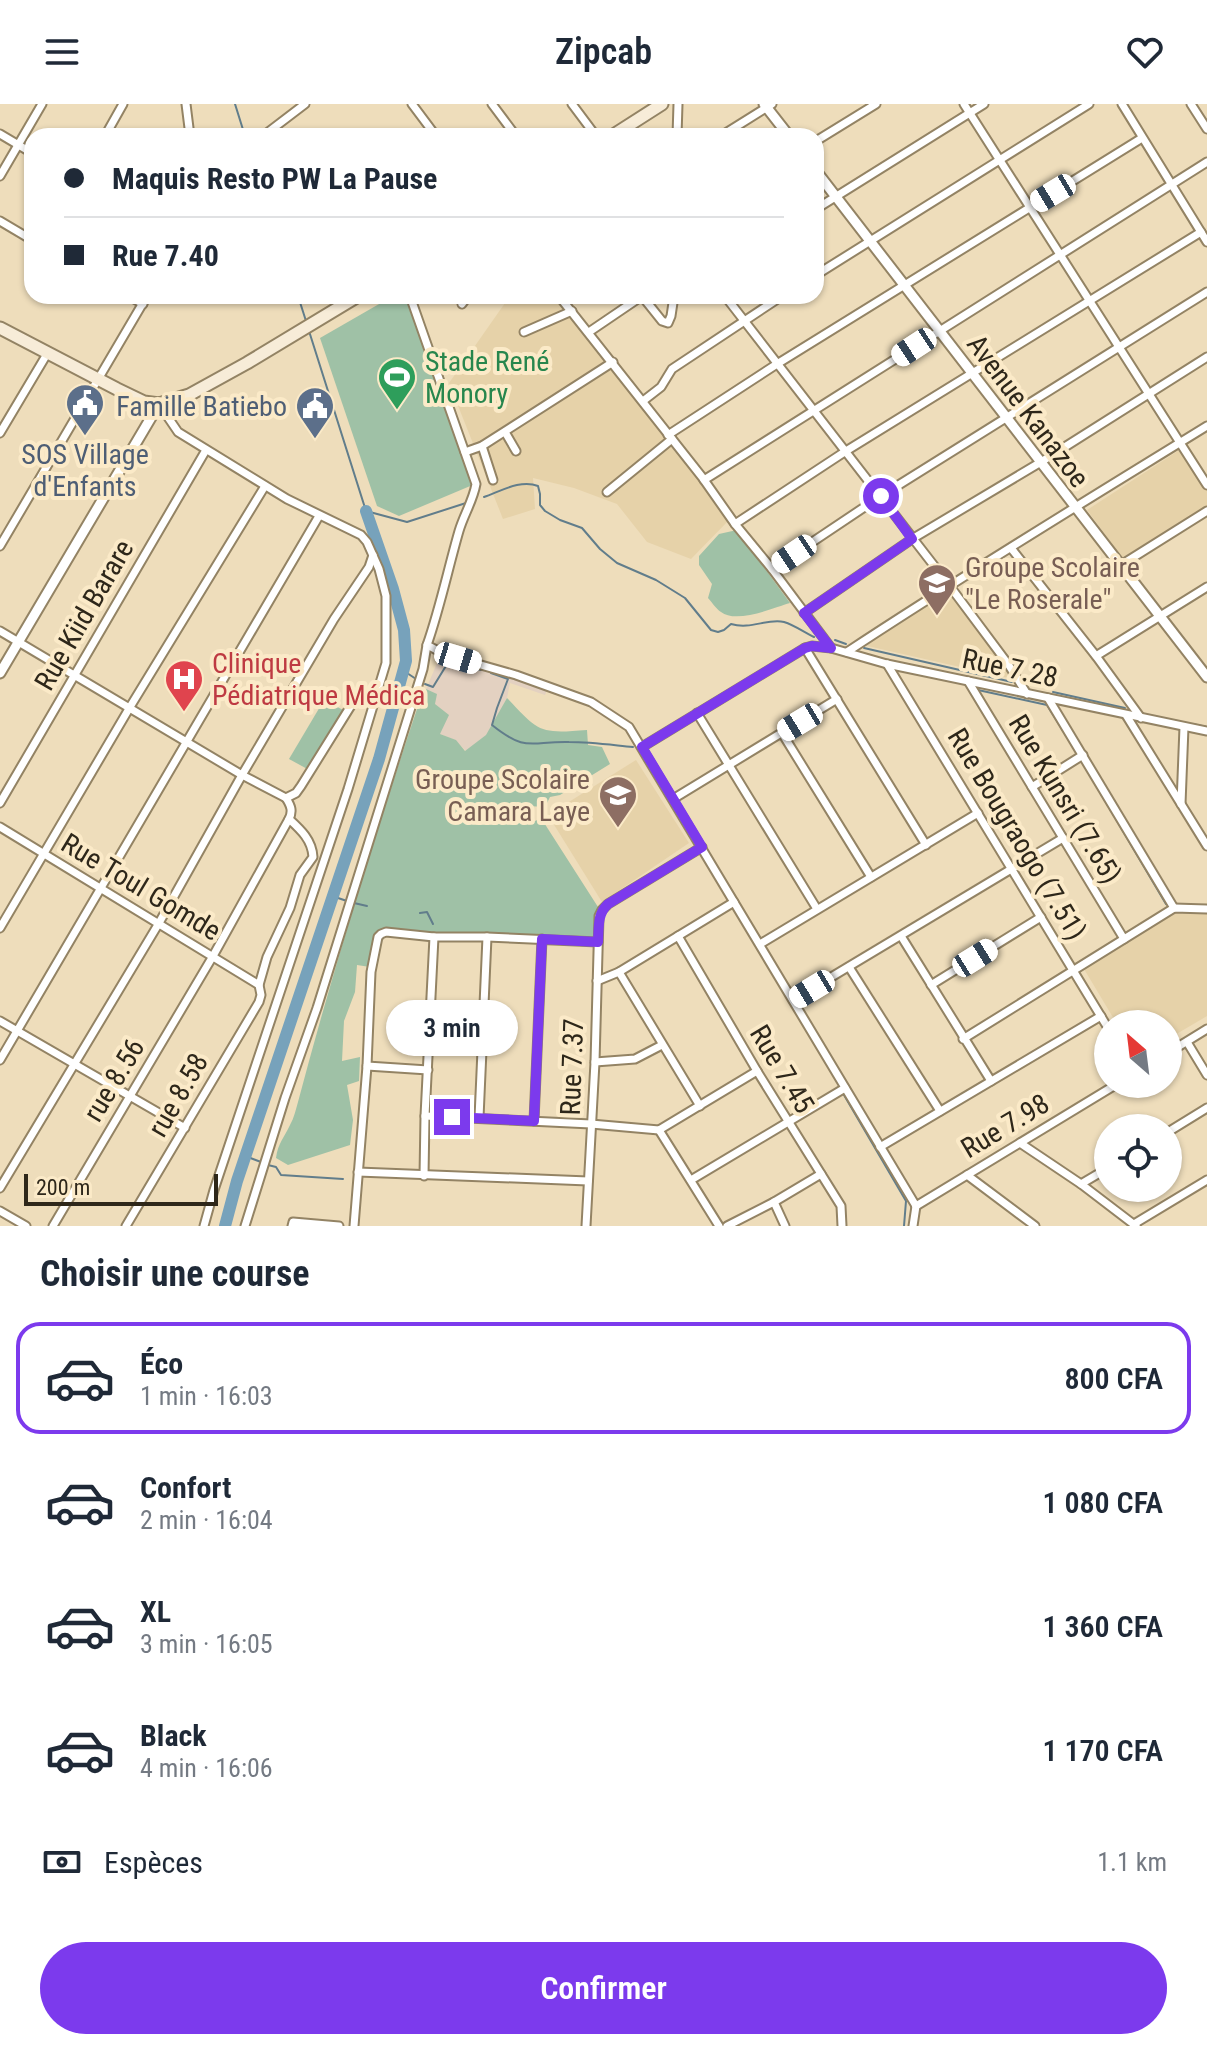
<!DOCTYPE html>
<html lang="fr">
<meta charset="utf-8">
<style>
:root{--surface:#fff;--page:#f2f2f3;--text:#1f2937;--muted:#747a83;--line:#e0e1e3;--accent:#7c3aed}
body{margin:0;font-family:"Roboto Condensed",sans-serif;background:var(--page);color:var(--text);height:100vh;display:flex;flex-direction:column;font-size:30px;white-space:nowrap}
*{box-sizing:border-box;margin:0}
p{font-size:26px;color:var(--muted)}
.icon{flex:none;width:44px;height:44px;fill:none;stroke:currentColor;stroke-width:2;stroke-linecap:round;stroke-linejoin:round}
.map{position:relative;height:1122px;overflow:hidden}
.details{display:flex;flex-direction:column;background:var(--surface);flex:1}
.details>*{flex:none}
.banner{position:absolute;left:24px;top:24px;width:800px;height:176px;border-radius:24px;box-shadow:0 2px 6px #0004;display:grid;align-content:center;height:176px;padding:0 40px;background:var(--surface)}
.needle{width:52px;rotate:332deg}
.tools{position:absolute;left:1094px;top:906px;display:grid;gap:16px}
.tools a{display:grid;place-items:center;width:88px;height:88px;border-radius:50%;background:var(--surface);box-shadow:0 2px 6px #0004;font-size:40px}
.scale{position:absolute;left:24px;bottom:20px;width:194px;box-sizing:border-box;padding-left:8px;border:4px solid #2e271a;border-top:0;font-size:22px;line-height:28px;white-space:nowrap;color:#2e271a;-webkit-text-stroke:6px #fbeac8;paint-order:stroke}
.end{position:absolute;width:36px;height:36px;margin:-18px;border:10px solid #7c3aed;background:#fff;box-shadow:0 0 0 4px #fff}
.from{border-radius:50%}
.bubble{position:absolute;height:56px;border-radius:28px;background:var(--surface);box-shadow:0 2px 6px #0004;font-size:26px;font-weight:600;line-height:56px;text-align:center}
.car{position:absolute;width:24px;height:48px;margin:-24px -12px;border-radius:10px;box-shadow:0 0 6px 2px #0007;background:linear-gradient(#fff 24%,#345 0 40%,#fff 0 76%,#345 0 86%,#fff 0)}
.banner b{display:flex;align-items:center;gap:28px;height:76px;font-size:30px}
.banner b+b{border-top:2px solid var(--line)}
.banner i{width:20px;height:20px;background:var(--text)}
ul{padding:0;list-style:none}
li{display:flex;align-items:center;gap:24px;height:112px;margin:0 16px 12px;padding:0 24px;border:4px solid transparent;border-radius:24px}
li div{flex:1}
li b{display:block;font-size:30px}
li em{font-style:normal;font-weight:600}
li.selected{border-color:var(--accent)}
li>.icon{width:72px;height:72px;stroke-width:1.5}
h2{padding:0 40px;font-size:36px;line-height:96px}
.pay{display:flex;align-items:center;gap:20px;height:88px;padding:0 40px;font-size:30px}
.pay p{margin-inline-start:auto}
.action{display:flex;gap:16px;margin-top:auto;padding:16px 40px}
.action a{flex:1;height:92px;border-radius:48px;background:var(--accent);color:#fff;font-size:32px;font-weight:600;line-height:92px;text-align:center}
header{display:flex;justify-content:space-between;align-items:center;height:104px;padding:0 40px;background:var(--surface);font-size:36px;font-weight:600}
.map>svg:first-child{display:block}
</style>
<header><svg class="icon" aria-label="menu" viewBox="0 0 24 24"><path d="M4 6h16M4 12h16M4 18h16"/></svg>Zipcab<svg class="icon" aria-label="heart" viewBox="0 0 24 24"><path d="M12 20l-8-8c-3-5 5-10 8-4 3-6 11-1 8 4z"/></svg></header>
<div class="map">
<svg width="1207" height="1122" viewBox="0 0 1207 1122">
<rect width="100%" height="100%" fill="#edb"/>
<!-- built -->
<g fill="#e6d2a9">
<polygon points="502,192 554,192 731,414 691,455 647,438 617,400 574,384 533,374 535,405 503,415 449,279 505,199"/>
<polygon points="1181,345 1207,384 1207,405 1124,456 1087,406"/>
<polygon points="948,486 1014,573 1013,575 863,541"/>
<polygon points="636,656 689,739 602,798 548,711"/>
<polygon points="1176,808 1207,809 1207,912 1168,935 1168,920 1117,920 1084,865"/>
</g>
<!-- industrial -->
<polygon fill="#e3d1c1" points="441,550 547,586 545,591 510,579 507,594 487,631 466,647 455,636 440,630 435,600 436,590 426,585"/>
<!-- green -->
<g fill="#9fc1a6">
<polygon points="393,192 408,192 475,380 399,412 377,402 320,234"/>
<path d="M737,426L790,499C773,504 736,520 721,508C716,505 712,498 708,494L712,480L699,461V452L719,430Z"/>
<path d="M426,585L437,590L435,600L449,611L440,630L456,636L465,647L486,631L507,594C539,628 539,630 587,626L588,641L602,643L610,660L560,691L550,693L545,703L528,702L523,710L531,719L541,714L598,803L595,833L377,827L370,863L357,861L355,888L344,917L342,957L360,953L359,977L347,981L353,1016L350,1041L288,1061L276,1054C278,1039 284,1034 290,1021C294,1014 296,1005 298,998C334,862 376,727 421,593Z"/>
<polygon points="324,596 347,608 311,667 289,655"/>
</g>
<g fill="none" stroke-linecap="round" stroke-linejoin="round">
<!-- stream -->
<g stroke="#617d8b" stroke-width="2">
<polyline points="235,0 245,32"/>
<polyline points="298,192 306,217"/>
<polyline points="309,227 366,407 407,418 466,399"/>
<path d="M484,393C501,387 521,375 538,382L540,390V401L545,407L560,416L582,424L600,445L617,459L656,476L685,494L711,526L718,528L724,526L731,520C751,526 767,514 784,518C794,521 804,528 814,533"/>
<polyline points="835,536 846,540"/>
<polyline points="864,544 1012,578"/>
<polyline points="404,567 416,575"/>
<path d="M491,569L508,575L497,604L492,621C527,649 530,637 569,638C591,638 612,641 633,643"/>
<polyline points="425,580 433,583 449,557 481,566"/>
<polyline points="978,586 1047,601 1078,651"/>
<polyline points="1053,588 1125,604"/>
<polyline points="1143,610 1151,612"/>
<polyline points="1192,620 1207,623"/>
<polyline points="1081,656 1166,800"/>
<polyline points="332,792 347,797"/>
<polyline points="354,799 367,802"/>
<polyline points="420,809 427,808 433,820"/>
<polyline points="844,991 906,1097 904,1122"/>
<polyline points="245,1052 261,1058"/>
<polyline points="268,1061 276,1063 281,1071 343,1075"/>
</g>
<!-- river -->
<polyline stroke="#77a2bb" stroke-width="12" points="225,1122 237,1077 379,655 406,557 404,526 393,485 366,407"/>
<!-- minor casing -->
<g stroke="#938364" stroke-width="11">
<g id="minor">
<polyline points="186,0 190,32"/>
<polyline points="412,0 436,32"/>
<polyline points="492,0 516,32"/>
<polyline points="572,0 596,32"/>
<polyline points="964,0 1207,381"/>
<polyline points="1122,0 1207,138"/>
<polyline points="1191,0 1207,25"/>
<polyline points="0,30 32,49"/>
<polyline points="105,32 123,0"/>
<polyline points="263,32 305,0"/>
<polyline points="677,32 678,0"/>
<polyline points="721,32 772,0"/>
<polyline points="816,37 876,0"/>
<polyline points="0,72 42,0"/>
<polyline points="816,105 984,0"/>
<polyline points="0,117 32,136"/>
<polyline points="816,171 1089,0"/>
<polyline points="129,192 143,200"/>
<polyline points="309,192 322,192"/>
<path d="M410,192L476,380C473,397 464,410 459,427C448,465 440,504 427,541L446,551L516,571L591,598L629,623L916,1102"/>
<polyline points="559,192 702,373 735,420 772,465 831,544"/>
<polyline points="725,192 949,481 1008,560 1027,590"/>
<polyline points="462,200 468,192"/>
<polyline points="524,228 572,207"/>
<polyline points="589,228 642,192 662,217 668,219 671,212 674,192"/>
<polyline points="643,297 661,283 672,265 782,192"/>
<polyline points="159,300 178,328 287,395 361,431 367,438 379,465 386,492 386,559 348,685 214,1086 204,1122"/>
<polyline points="505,328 516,347"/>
<polyline points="0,329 47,250"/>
<polyline points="668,331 777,260 1142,34"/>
<polyline points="482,342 493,376"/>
<polyline points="465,348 482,342 613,258"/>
<polyline points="704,376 1207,58"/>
<polyline points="607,388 672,335"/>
<polyline points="735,420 846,347 1201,128"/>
<polyline points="0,442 147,192"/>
<polyline points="1011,444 1096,552 1141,614"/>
<polyline points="1121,461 1207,407"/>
<polyline points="772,465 881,392 1207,188"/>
<polyline points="804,509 912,435 1041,358 1207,253"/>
<polyline points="0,527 242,671 286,694"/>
<polyline points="805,544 926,741"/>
<path d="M847,548C965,470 1087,396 1207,322"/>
<polyline points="1096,552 1207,483"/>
<polyline points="887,560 1108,924"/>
<polyline points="968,577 1124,835"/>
<polyline points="1048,594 1174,804"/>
<polyline points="697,609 817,805"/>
<polyline points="1126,611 1207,742"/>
<polyline points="782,629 871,773"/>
<polyline points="642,643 805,544 812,542 831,544 887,560 1207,627"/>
<polyline points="1032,683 1083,651"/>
<polyline points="673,695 837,595"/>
<polyline points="0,699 206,346"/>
<polyline points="1181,700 1184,623"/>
<polyline points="0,723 259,881"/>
<polyline points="0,824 130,603 265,382"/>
<polyline points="678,832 757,967 841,1102 842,1122"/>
<polyline points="901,832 991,977"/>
<polyline points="760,840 978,709"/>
<polyline points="849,863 940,1007"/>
<polyline points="619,868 700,1002"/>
<polyline points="597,877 619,868 734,798"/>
<polyline points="931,881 1041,813"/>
<polyline points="793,896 1063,734"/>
<polyline points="0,917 185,1024"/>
<polyline points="963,935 1174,804 1207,805"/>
<polyline points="1187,938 1207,971"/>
<polyline points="1168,949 1207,925"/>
<polyline points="0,956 319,412"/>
<polyline points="595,958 635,955 662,941"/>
<polyline points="367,962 428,966"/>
<polyline points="425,1012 591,1020 659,1026 757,967"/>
<polyline points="479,1014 487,833"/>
<polyline points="534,1017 542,835"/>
<polyline points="659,1026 719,1122"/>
<polyline points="1168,1028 1207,1004"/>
<polyline points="1020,1039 1081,1080 1136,1122"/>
<polyline points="880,1043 1101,912"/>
<polyline points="358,1068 588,1077"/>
<polyline points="967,1071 1035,1122"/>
<polyline points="424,1072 425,1012 434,833"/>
<polyline points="691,1076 845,984"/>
<polyline points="1081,1080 1108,1064"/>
<polyline points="0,1084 159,819 242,671 334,515 369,463 373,451"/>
<polyline points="774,1098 785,1122"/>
<polyline points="916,1102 1117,980"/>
<polyline points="0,1107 26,1122"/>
<polyline points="1134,1120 1207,1076"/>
<path d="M53,1122L213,852L289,715C293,707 291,702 286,694L296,689L301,682L352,600"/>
<path d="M126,1122L259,898L261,891L259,881L267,853L290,804L300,771L313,753C312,736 301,726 289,715"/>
<polyline points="245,1122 285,994 317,904 423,565 427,541"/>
<polyline points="292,1122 293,1118 339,1122"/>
<polyline points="354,1122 367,962 371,868 378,833 381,830 386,828 434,833 487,833 598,838"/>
<polyline points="586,1122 595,958 599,812 602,806 608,800 702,743"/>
<polyline points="727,1122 774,1098 821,1070"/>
<polyline points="913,1122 916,1102"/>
</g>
</g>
<!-- tertiary casing -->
<g stroke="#938364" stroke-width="13">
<g id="tertiary">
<polyline points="764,0 789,32"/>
<polyline points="816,67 1207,573"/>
<polyline points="0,569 159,300"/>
</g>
</g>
<!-- secondary casing -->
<g stroke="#938364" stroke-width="15">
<g id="secondary">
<polyline points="612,32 662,0"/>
<polyline points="0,224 117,285 144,298 159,300 189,291 247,259 358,192"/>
</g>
</g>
<!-- minor -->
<use href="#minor" stroke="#fff" stroke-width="7"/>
<!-- tertiary -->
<use href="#tertiary" stroke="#fff" stroke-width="9"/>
<!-- secondary -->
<use href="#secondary" stroke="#f7ecd8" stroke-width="11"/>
</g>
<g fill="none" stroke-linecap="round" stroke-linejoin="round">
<!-- route -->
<path stroke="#7c3aed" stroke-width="10" d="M452,1013L534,1017L542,835L598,838C599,824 597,810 608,800L702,743L642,643L805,544L812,542L831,544L804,509L912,435L881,392"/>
</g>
<!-- icons -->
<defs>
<g id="stadium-pin" transform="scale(2)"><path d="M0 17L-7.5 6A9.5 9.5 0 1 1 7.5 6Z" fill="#2e9e5b" stroke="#fbeac8"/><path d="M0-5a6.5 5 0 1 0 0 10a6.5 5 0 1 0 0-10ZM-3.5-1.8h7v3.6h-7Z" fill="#fff"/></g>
<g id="civic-pin" transform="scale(2)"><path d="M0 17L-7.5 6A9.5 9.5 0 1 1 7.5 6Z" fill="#5c6f8a" stroke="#fbeac8"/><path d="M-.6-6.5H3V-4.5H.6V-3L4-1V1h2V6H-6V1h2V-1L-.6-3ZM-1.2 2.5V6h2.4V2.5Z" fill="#fff"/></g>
<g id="school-pin" transform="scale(2)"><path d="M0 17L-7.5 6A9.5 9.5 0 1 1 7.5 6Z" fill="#8d6e63" stroke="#fbeac8"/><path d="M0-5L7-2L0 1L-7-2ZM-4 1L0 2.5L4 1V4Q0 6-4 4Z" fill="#fff"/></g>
<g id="hospital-pin" transform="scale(2)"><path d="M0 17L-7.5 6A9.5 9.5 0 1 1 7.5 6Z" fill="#e0444e" stroke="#fbeac8"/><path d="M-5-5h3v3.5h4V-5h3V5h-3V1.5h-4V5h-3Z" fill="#fff"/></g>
</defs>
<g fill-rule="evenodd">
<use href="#stadium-pin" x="397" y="273"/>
<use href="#civic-pin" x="85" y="299"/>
<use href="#civic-pin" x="315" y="302"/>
<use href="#school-pin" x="937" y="479"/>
<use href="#hospital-pin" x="184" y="575"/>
<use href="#school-pin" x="618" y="691"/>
</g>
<g text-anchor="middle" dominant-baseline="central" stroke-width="8" stroke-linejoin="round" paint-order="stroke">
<!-- leisure labels -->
<g font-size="28" fill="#27864d" stroke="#fbeac8" text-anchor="start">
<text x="425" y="257">Stade René<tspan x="425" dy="32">Monory</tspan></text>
</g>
<!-- service labels -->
<g font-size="28" fill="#4e5e75" stroke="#fbeac8" text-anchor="end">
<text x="287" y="302">Famille Batiebo</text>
<text x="85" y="350" text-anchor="middle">SOS Village<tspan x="85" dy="32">d'Enfants</tspan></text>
</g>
<!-- street labels -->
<g font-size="28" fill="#2e271a" stroke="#fbeac8">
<text transform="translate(1028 307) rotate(53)">Avenue Kanazoe</text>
<text transform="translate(84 511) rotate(-60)">Rue Kiid Barare</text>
<text transform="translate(1010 564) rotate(12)">Rue 7.28</text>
<text transform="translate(1065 695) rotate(59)">Rue Kunsri (7.65)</text>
<text transform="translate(1017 730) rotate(59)">Rue Bougraogo (7.51)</text>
<text transform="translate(141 783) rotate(31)">Rue Toul Gomde</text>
<text transform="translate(572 963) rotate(-88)">Rue 7.37</text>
<text transform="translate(782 965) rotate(59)">Rue 7.45</text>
<text transform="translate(114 976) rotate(-59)">rue 8.56</text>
<text transform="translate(178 991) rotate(-60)">rue 8.58</text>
<text transform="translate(1005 1022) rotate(-31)">Rue 7.98</text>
</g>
<!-- education labels -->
<g font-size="28" fill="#785e54" stroke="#fbeac8" text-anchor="start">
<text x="965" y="463">Groupe Scolaire<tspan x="965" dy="32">"Le Roserale"</tspan></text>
<text x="590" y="675" text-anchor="end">Groupe Scolaire<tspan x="590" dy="32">Camara Laye</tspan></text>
</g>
<!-- health labels -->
<g font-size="28" fill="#be3a42" stroke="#fbeac8" text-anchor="start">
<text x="212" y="559">Clinique<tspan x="212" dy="32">Pédiatrique Médica</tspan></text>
</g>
</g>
</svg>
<div class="tools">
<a><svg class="needle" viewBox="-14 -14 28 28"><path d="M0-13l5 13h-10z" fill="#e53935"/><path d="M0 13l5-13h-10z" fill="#747a83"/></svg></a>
<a><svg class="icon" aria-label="locate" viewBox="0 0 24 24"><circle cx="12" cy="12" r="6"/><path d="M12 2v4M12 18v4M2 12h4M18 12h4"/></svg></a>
</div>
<div class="scale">200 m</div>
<i class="end from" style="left:881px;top:392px"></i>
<i class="end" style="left:452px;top:1013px"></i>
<div class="bubble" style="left:386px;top:896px;width:132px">3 min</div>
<i class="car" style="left:1053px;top:89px;rotate:239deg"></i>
<i class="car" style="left:914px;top:243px;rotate:237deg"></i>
<i class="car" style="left:794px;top:450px;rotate:236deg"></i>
<i class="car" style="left:458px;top:554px;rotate:107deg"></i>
<i class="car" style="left:800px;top:618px;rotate:239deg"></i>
<i class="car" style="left:975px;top:854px;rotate:58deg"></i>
<i class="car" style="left:812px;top:885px;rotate:239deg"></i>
<div class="banner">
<b><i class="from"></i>Maquis Resto PW La Pause</b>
<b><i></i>Rue 7.40</b>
</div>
</div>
<section class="details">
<h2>Choisir une course</h2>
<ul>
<li class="selected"><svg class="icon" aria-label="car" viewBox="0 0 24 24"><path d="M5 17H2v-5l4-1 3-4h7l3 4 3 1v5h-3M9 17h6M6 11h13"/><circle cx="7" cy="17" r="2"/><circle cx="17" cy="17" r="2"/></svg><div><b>Éco</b><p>1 min · 16:03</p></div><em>800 CFA</em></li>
<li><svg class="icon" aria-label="car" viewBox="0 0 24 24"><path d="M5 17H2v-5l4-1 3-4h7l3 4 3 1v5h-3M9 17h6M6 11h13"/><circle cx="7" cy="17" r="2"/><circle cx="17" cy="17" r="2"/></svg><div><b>Confort</b><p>2 min · 16:04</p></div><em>1 080 CFA</em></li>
<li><svg class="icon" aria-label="car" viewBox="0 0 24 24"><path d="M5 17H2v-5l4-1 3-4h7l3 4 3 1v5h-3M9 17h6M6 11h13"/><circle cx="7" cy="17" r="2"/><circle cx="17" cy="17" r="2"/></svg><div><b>XL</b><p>3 min · 16:05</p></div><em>1 360 CFA</em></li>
<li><svg class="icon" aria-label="car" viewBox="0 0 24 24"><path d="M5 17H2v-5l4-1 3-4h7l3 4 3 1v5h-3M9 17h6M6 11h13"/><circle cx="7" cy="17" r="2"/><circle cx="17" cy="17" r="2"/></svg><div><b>Black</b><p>4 min · 16:06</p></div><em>1 170 CFA</em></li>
</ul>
<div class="pay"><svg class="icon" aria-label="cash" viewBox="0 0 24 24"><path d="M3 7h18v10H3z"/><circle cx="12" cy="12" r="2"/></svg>Espèces<p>1.1 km</p></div>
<div class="action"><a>Confirmer</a></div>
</section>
